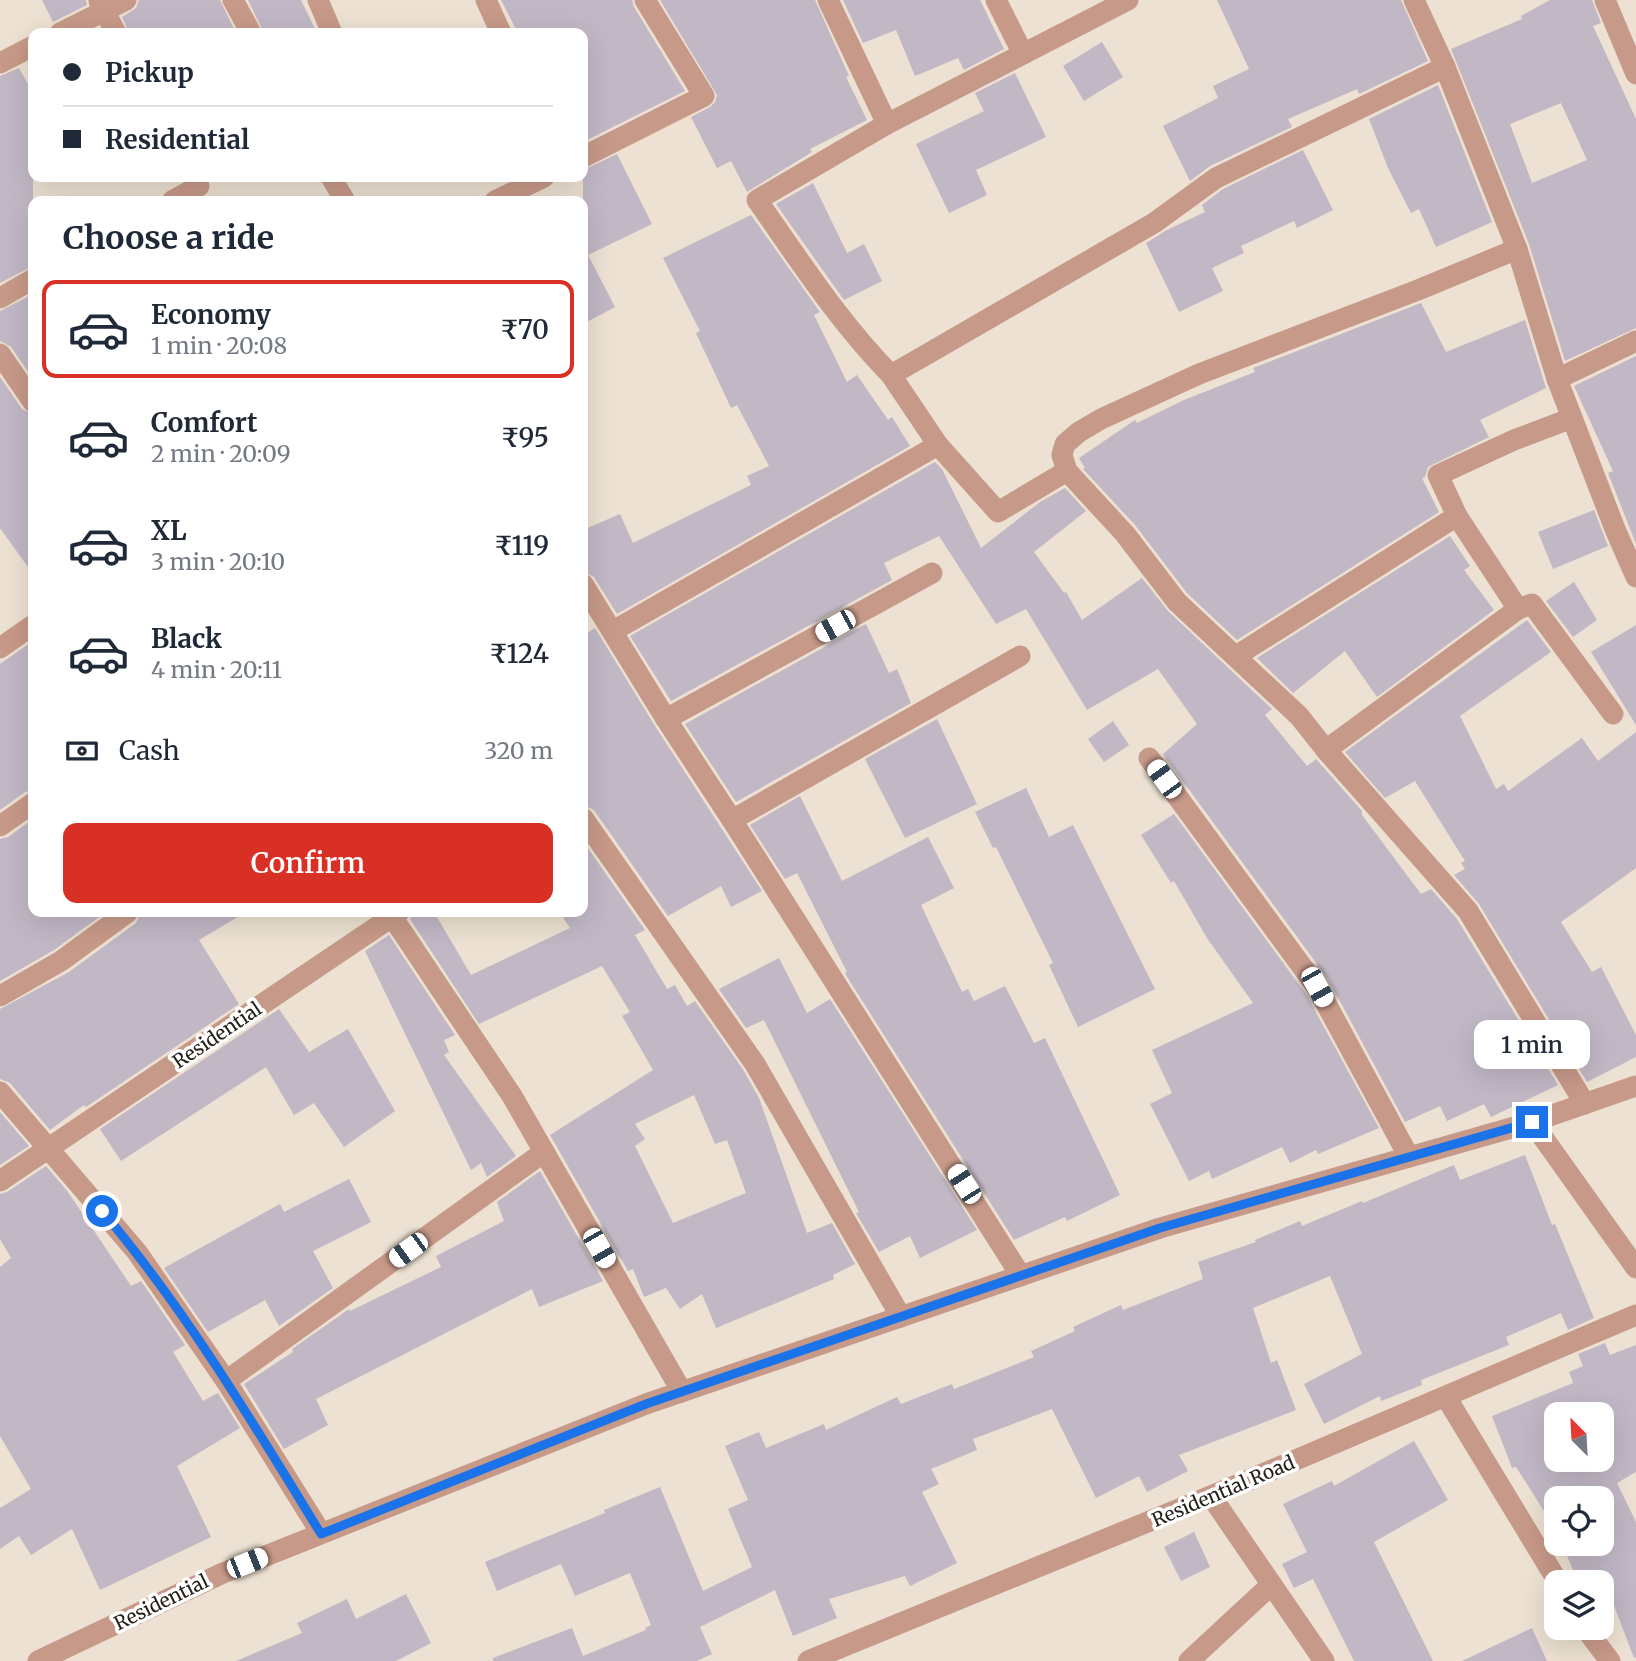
<!DOCTYPE html>
<meta charset="utf-8">
<style>
:root{--surface:#fff;--page:#f2f2f3;--text:#1f2937;--muted:#747a83;--line:#e0e1e3;--accent:#d93025}
body{margin:0;font-family:Merriweather,serif;background:var(--page);color:var(--text);height:100vh;display:flex;flex-direction:column;font-size:26px;white-space:nowrap}
*{box-sizing:border-box;margin:0}
p{font-size:23px;color:var(--muted)}
.icon{flex:none;width:38px;height:38px;fill:none;stroke:currentColor;stroke-width:2;stroke-linecap:round;stroke-linejoin:round}
.map{position:relative;flex:1;overflow:hidden}
.side{position:absolute;left:28px;top:196px;width:560px;height:721px;display:flex;flex-direction:column;background:var(--surface);border-radius:14px;box-shadow:0 7px 28px #0002}
.side>*{flex:none}
.hud{position:absolute;left:28px;top:28px;width:560px;height:154px;border-radius:14px;box-shadow:0 7px 28px #0002;display:grid;align-content:center;height:154px;padding:0 35px;background:var(--surface)}
.needle{width:46px;rotate:336deg}
.buttons{position:absolute;left:1544px;top:1402px;display:grid;gap:14px}
.buttons a{display:grid;place-items:center;width:70px;height:70px;border-radius:14px;background:var(--surface);box-shadow:0 7px 28px #0002;font-size:35px}
.end{position:absolute;width:32px;height:32px;margin:-16px;border:9px solid #1a73e8;background:#fff;box-shadow:0 0 0 4px #fff}
.from{border-radius:50%}
.bubble{position:absolute;height:49px;border-radius:14px;background:var(--surface);box-shadow:0 7px 28px #0002;font-size:23px;font-weight:600;line-height:49px;text-align:center}
.car{position:absolute;width:21px;height:42px;margin:-21px -10px;border-radius:9px;box-shadow:0 0 5px 2px #0007;background:linear-gradient(#fff 24%,#345 0 40%,#fff 0 76%,#345 0 86%,#fff 0)}
.hud b{display:flex;align-items:center;gap:24px;height:66px;font-size:26px}
.hud b+b{border-top:2px solid var(--line)}
.hud i{width:18px;height:18px;background:var(--text)}
ul{padding:0;list-style:none}
li{display:flex;align-items:center;gap:21px;height:98px;margin:0 14px 10px;padding:0 21px;border:4px solid transparent;border-radius:14px}
li div{flex:1}
li b{display:block;font-size:26px}
li em{font-style:normal;font-weight:600}
li.active{border-color:var(--accent)}
li>.icon{width:63px;height:63px;stroke-width:1.5}
h2{padding:0 35px;font-size:32px;line-height:84px}
.pay{display:flex;align-items:center;gap:18px;height:77px;padding:0 35px;font-size:26px}
.pay p{margin-inline-start:auto}
.cta{display:flex;gap:14px;margin-top:auto;padding:14px 35px}
.cta a{flex:1;height:80px;border-radius:14px;background:var(--accent);color:#fff;font-size:28px;font-weight:600;line-height:80px;text-align:center}
.map>svg:first-child{display:block}
</style>
<div class="map">
<svg width="1636" height="1661" viewBox="0 0 1636 1661">
<rect width="100%" height="100%" fill="#ece1d2"/>
<!-- building -->
<g fill="#c1b7c5" fill-rule="evenodd">
<polygon points="42,0 86,0 87,5 53,22"/>
<polygon points="139,0 220,0 236,33 129,33 122,17 136,8"/>
<polygon points="248,0 301,0 317,33 264,33"/>
<polygon points="501,0 632,0 634,7 685,91 583,142 583,33 518,33"/>
<polygon points="660,0 815,0 849,76 846,77 867,120 810,149 812,152 747,192 731,161 717,168 691,117 710,107 715,102 717,95"/>
<polygon points="843,0 980,0 1004,49 964,70 958,58 915,76 896,30 863,43"/>
<polygon points="1217,0 1401,0 1428,61 1359,94 1357,89 1288,119 1292,127 1210,166 1190,181 1163,126 1218,98 1213,86 1249,69"/>
<path d="M1550,0H1592L1601,23L1593,26L1636,119V328L1565,361L1529,244L1451,49L1522,19L1521,16ZM1561,103L1587,160L1532,183L1510,124Z"/>
<polygon points="1102,42 1123,77 1084,101 1063,66"/>
<polygon points="19,68 33,93 33,266 0,283 0,76"/>
<polygon points="1015,73 1046,137 976,170 987,195 949,213 916,144 984,111 975,93"/>
<polygon points="1438,85 1492,222 1436,247 1419,209 1411,213 1388,168 1369,119"/>
<polygon points="1303,150 1333,210 1297,228 1294,221 1241,246 1244,253 1212,268 1223,291 1179,312 1146,243 1167,230 1205,212 1202,205 1223,189"/>
<polygon points="617,154 652,224 588,255 615,307 583,324 583,170"/>
<polygon points="813,183 847,253 864,244 882,281 844,300 776,204"/>
<polygon points="751,215 820,312 814,315 847,382 857,375 888,420 892,417 910,446 617,614 594,577 583,571 583,530 620,514 633,543 751,485 747,476 769,466 737,405 731,408 696,333 700,331 663,258"/>
<polygon points="33,294 33,379 11,347 0,341 0,311"/>
<polygon points="1421,303 1446,352 1525,320 1546,388 1480,420 1489,437 1428,467 1425,477 1422,478 1439,512 1237,640 1187,593 1135,525 1083,469 1085,468 1079,458 1135,420 1137,423 1184,400 1255,372 1253,368"/>
<polygon points="1636,356 1636,544 1608,473 1613,471 1574,386"/>
<polygon points="0,377 22,409 33,415 33,574 0,528"/>
<polygon points="935,462 942,469 981,548 1040,502 1065,488 1086,511 1034,552 1064,593 1066,592 1082,620 1142,578 1168,611 1272,709 1265,715 1307,766 1316,759 1362,811 1362,815 1421,894 1431,889 1457,919 1558,1085 1491,1117 1484,1104 1447,1121 1440,1106 1405,1122 1328,979 1163,754 1197,724 1158,669 1087,710 1026,609 996,624 939,536 884,563 892,580 671,701 630,636"/>
<polygon points="1594,510 1608,546 1553,569 1538,532"/>
<polygon points="1450,536 1470,566 1464,570 1494,610 1377,697 1345,651 1293,693 1257,658"/>
<polygon points="1574,582 1597,620 1573,637 1546,601"/>
<polygon points="1527,620 1551,652 1460,716 1496,789 1504,784 1508,791 1582,738 1598,761 1636,732 1636,868 1561,922 1592,972 1601,967 1636,1035 1636,1057 1587,1082 1479,904 1454,875 1465,869 1461,863 1465,861 1415,781 1385,798 1345,752"/>
<polygon points="866,624 889,673 897,669 911,703 736,802 685,724"/>
<polygon points="1636,625 1636,725 1591,652"/>
<polygon points="595,628 655,726 762,891 731,907 721,886 668,916 594,810 584,805 583,636"/>
<polygon points="33,641 33,790 25,792 0,810 0,664"/>
<polygon points="937,719 977,804 905,838 865,759"/>
<polygon points="1113,721 1129,745 1104,762 1088,739"/>
<polygon points="1026,788 1049,837 1073,825 1155,989 1078,1027 1049,965 1053,963 996,847 993,848 975,812"/>
<polygon points="800,796 842,881 928,837 954,888 921,905 962,992 968,989 974,1001 1005,986 1034,1043 1045,1038 1120,1195 1067,1221 1065,1217 1014,1240 849,980 845,973 847,972 797,873 785,879 750,825"/>
<polygon points="1174,814 1306,994 1379,1128 1318,1154 1316,1150 1290,1163 1282,1147 1212,1179 1209,1171 1189,1181 1150,1104 1172,1093 1152,1050 1253,1003 1207,938 1174,881 1171,883 1141,835"/>
<polygon points="33,819 33,912 106,912 54,950 0,981 0,839 8,837"/>
<path d="M583,841L645,930L635,935L667,989L675,985L687,1006L695,1001L744,1071L759,1098L807,1233L832,1223L855,1264L833,1275L834,1279L716,1328L702,1294L680,1309L666,1288L644,1297L633,1269L628,1271L550,1135L653,1070L622,1016L630,1012L602,966L479,1024L410,919L412,912H434L471,975L570,928L563,918L573,912H583ZM694,1095L715,1144L727,1140L746,1193L673,1223L635,1146L645,1139L635,1124Z"/>
<polygon points="141,912 246,912 199,940 239,1004 86,1107 84,1105 50,1130 10,1083 0,1079 0,1009 69,972 136,923"/>
<polygon points="389,935 455,1035 444,1040 449,1052 444,1055 516,1156 487,1177 481,1163 471,1170 365,951"/>
<polygon points="779,958 807,1013 830,999 977,1230 920,1258 910,1236 879,1252 856,1213 859,1212 764,1020 746,1028 719,989"/>
<polygon points="279,1009 309,1052 348,1029 395,1111 344,1147 314,1103 294,1115 266,1067 121,1161 100,1129"/>
<polygon points="0,1112 29,1146 0,1165"/>
<polygon points="1525,1155 1552,1225 1555,1224 1594,1318 1568,1330 1561,1313 1506,1337 1509,1345 1421,1380 1422,1385 1381,1401 1380,1396 1324,1424 1304,1384 1362,1354 1330,1276 1253,1308 1271,1363 1277,1360 1296,1410 1179,1455 1188,1471 1147,1492 1139,1476 1096,1498 1052,1409 973,1439 977,1450 931,1469 939,1484 922,1492 957,1563 910,1586 905,1576 829,1599 837,1618 793,1636 775,1590 700,1627 712,1654 697,1661 493,1661 493,1658 572,1628 583,1656 646,1630 645,1628 651,1625 630,1573 575,1596 561,1564 497,1591 485,1562 605,1513 604,1510 660,1487 703,1591 752,1567 728,1509 748,1500 725,1446 759,1432 766,1448 824,1424 826,1430 897,1397 901,1404 952,1384 954,1389 1034,1357 1031,1351 1075,1331 1073,1327 1121,1305 1123,1310 1203,1279 1198,1262 1256,1242 1255,1240 1300,1221 1302,1226 1362,1201 1363,1203 1454,1165 1460,1180"/>
<polygon points="46,1166 68,1192 131,1286 141,1281 185,1345 173,1352 203,1401 218,1393 240,1428 177,1466 211,1537 100,1590 72,1529 31,1555 19,1536 0,1549 0,1508 31,1489 0,1436 0,1267 11,1258 0,1239 0,1194 7,1192"/>
<polygon points="540,1171 603,1281 539,1307 532,1289 316,1399 328,1425 284,1449 244,1384 293,1352 292,1349 349,1309 350,1311 441,1267 436,1256 504,1221 497,1202"/>
<polygon points="349,1179 371,1222 313,1251 333,1288 279,1326 265,1300 208,1332 164,1268 280,1204 284,1212"/>
<path d="M1605,1343L1610,1355L1636,1345V1472L1617,1483L1636,1522V1657L1634,1658L1605,1582H1578L1562,1544H1601V1498H1556V1530L1516,1467L1512,1468L1492,1416L1573,1383L1569,1372L1583,1366L1578,1354ZM1556,1414H1601V1460H1556Z"/>
<polygon points="1414,1441 1448,1500 1374,1542 1433,1661 1354,1661 1313,1579 1294,1588 1282,1564 1307,1552 1283,1504 1332,1481 1334,1486"/>
<polygon points="1194,1532 1210,1567 1181,1581 1164,1547"/>
<polygon points="406,1594 431,1643 396,1661 236,1661 302,1633 297,1623 347,1599 356,1619"/>
<polygon points="1532,1628 1547,1661 1462,1661"/>
</g>
<g fill="none" stroke-linecap="round" stroke-linejoin="round">
<!-- minor -->
<g stroke="#c79988" stroke-width="21">
<polyline points="233,0 251,33"/>
<polyline points="318,0 332,33"/>
<polyline points="486,0 501,33"/>
<polyline points="828,0 887,124"/>
<polyline points="996,0 1023,54"/>
<path d="M1128,0L887,124L757,200C799,260 839,322 891,375L1154,223L1216,178L1445,67L1517,249L1557,379L1615,529L1636,577"/>
<polyline points="1414,0 1445,67"/>
<polyline points="1605,0 1636,74"/>
<polyline points="99,1 116,33"/>
<polyline points="60,33 126,0"/>
<polyline points="0,63 33,46"/>
<polyline points="583,157 704,96 645,0"/>
<polyline points="331,177 345,201"/>
<polyline points="172,201 199,186"/>
<polyline points="495,201 544,177"/>
<polyline points="1517,249 1418,290 1199,374 1101,419 1079,432 1065,444 1062,455 1067,471 1125,534 1177,602 1299,716 1326,750 1468,911 1585,1104"/>
<polyline points="0,298 33,279"/>
<polyline points="0,354 33,402"/>
<polyline points="1557,379 1636,341"/>
<polyline points="938,445 998,512 1067,471"/>
<polyline points="1457,516 1438,475 1514,440 1572,418"/>
<polyline points="583,584 666,719 732,820"/>
<polyline points="613,631 938,445 891,375"/>
<polyline points="0,648 33,625"/>
<polyline points="1020,656 732,820 1021,1276"/>
<polyline points="1236,656 1457,516 1518,609 1532,604 1613,714"/>
<polyline points="666,719 932,573"/>
<polyline points="1326,750 1518,609"/>
<polyline points="1149,758 1317,987 1409,1157"/>
<polyline points="583,818 755,1064 901,1317"/>
<polyline points="0,826 33,803"/>
<polyline points="389,912 512,1096 682,1392"/>
<polyline points="0,996 61,961 128,912"/>
<polyline points="0,1092 137,1252 226,1381 321,1533"/>
<polyline points="1532,1122 1636,1268"/>
<polyline points="0,1181 399,912"/>
<polyline points="226,1381 544,1152"/>
<polyline points="1446,1397 1558,1582"/>
<polyline points="1211,1496 1324,1661"/>
<polyline points="1585,1628 1610,1661"/>
<polyline points="38,1661 223,1573 646,1404 1160,1228 1532,1122 1636,1086"/>
<polyline points="808,1661 1211,1496 1636,1315"/>
<polyline points="1189,1661 1271,1585"/>
</g>
</g>
<g fill="none" stroke-linecap="round" stroke-linejoin="round">
<!-- route -->
<path stroke="#1a73e8" stroke-width="9" d="M102,1211C186,1310 253,1423 321,1534L646,1404L1160,1228L1532,1122"/>
</g>
<g text-anchor="middle" dominant-baseline="central" stroke-width="7" stroke-linejoin="round" paint-order="stroke">
<!-- street labels -->
<g font-size="19" fill="#24201b" stroke="#fff">
<text transform="translate(217 1035) rotate(-34)">Residential</text>
<text transform="translate(1223 1491) rotate(-23)">Residential Road</text>
<text transform="translate(161 1602) rotate(-26)">Residential</text>
</g>
</g>
</svg>
<div class="buttons">
<a><svg class="needle" viewBox="-14 -14 28 28"><path d="M0-13l5 13h-10z" fill="#e53935"/><path d="M0 13l5-13h-10z" fill="#747a83"/></svg></a>
<a><svg class="icon" aria-label="locate" viewBox="0 0 24 24"><circle cx="12" cy="12" r="6"/><path d="M12 2v4M12 18v4M2 12h4M18 12h4"/></svg></a>
<a><svg class="icon" aria-label="layers" viewBox="0 0 24 24"><path d="M12 4l9 5-9 5-9-5zM3 14l9 5 9-5"/></svg></a>
</div>
<i class="end from" style="left:102px;top:1211px"></i>
<i class="end" style="left:1532px;top:1122px"></i>
<div class="bubble" style="left:1474px;top:1020px;width:116px">1 min</div>
<i class="car" style="left:835px;top:626px;rotate:241deg"></i>
<i class="car" style="left:1164px;top:779px;rotate:324deg"></i>
<i class="car" style="left:1317px;top:987px;rotate:151deg"></i>
<i class="car" style="left:964px;top:1184px;rotate:327deg"></i>
<i class="car" style="left:599px;top:1248px;rotate:150deg"></i>
<i class="car" style="left:408px;top:1250px;rotate:234deg"></i>
<i class="car" style="left:247px;top:1563px;rotate:68deg"></i>
<div class="hud">
<b><i class="from"></i>Pickup</b>
<b><i></i>Residential</b>
</div>
<section class="side">
<h2>Choose a ride</h2>
<ul>
<li class="active"><svg class="icon" aria-label="car" viewBox="0 0 24 24"><path d="M5 17H2v-5l4-1 3-4h7l3 4 3 1v5h-3M9 17h6M6 11h13"/><circle cx="7" cy="17" r="2"/><circle cx="17" cy="17" r="2"/></svg><div><b>Economy</b><p>1 min · 20:08</p></div><em>₹70</em></li>
<li><svg class="icon" aria-label="car" viewBox="0 0 24 24"><path d="M5 17H2v-5l4-1 3-4h7l3 4 3 1v5h-3M9 17h6M6 11h13"/><circle cx="7" cy="17" r="2"/><circle cx="17" cy="17" r="2"/></svg><div><b>Comfort</b><p>2 min · 20:09</p></div><em>₹95</em></li>
<li><svg class="icon" aria-label="car" viewBox="0 0 24 24"><path d="M5 17H2v-5l4-1 3-4h7l3 4 3 1v5h-3M9 17h6M6 11h13"/><circle cx="7" cy="17" r="2"/><circle cx="17" cy="17" r="2"/></svg><div><b>XL</b><p>3 min · 20:10</p></div><em>₹119</em></li>
<li><svg class="icon" aria-label="car" viewBox="0 0 24 24"><path d="M5 17H2v-5l4-1 3-4h7l3 4 3 1v5h-3M9 17h6M6 11h13"/><circle cx="7" cy="17" r="2"/><circle cx="17" cy="17" r="2"/></svg><div><b>Black</b><p>4 min · 20:11</p></div><em>₹124</em></li>
</ul>
<div class="pay"><svg class="icon" aria-label="cash" viewBox="0 0 24 24"><path d="M3 7h18v10H3z"/><circle cx="12" cy="12" r="2"/></svg>Cash<p>320 m</p></div>
<div class="cta"><a>Confirm</a></div>
</section>
</div>
